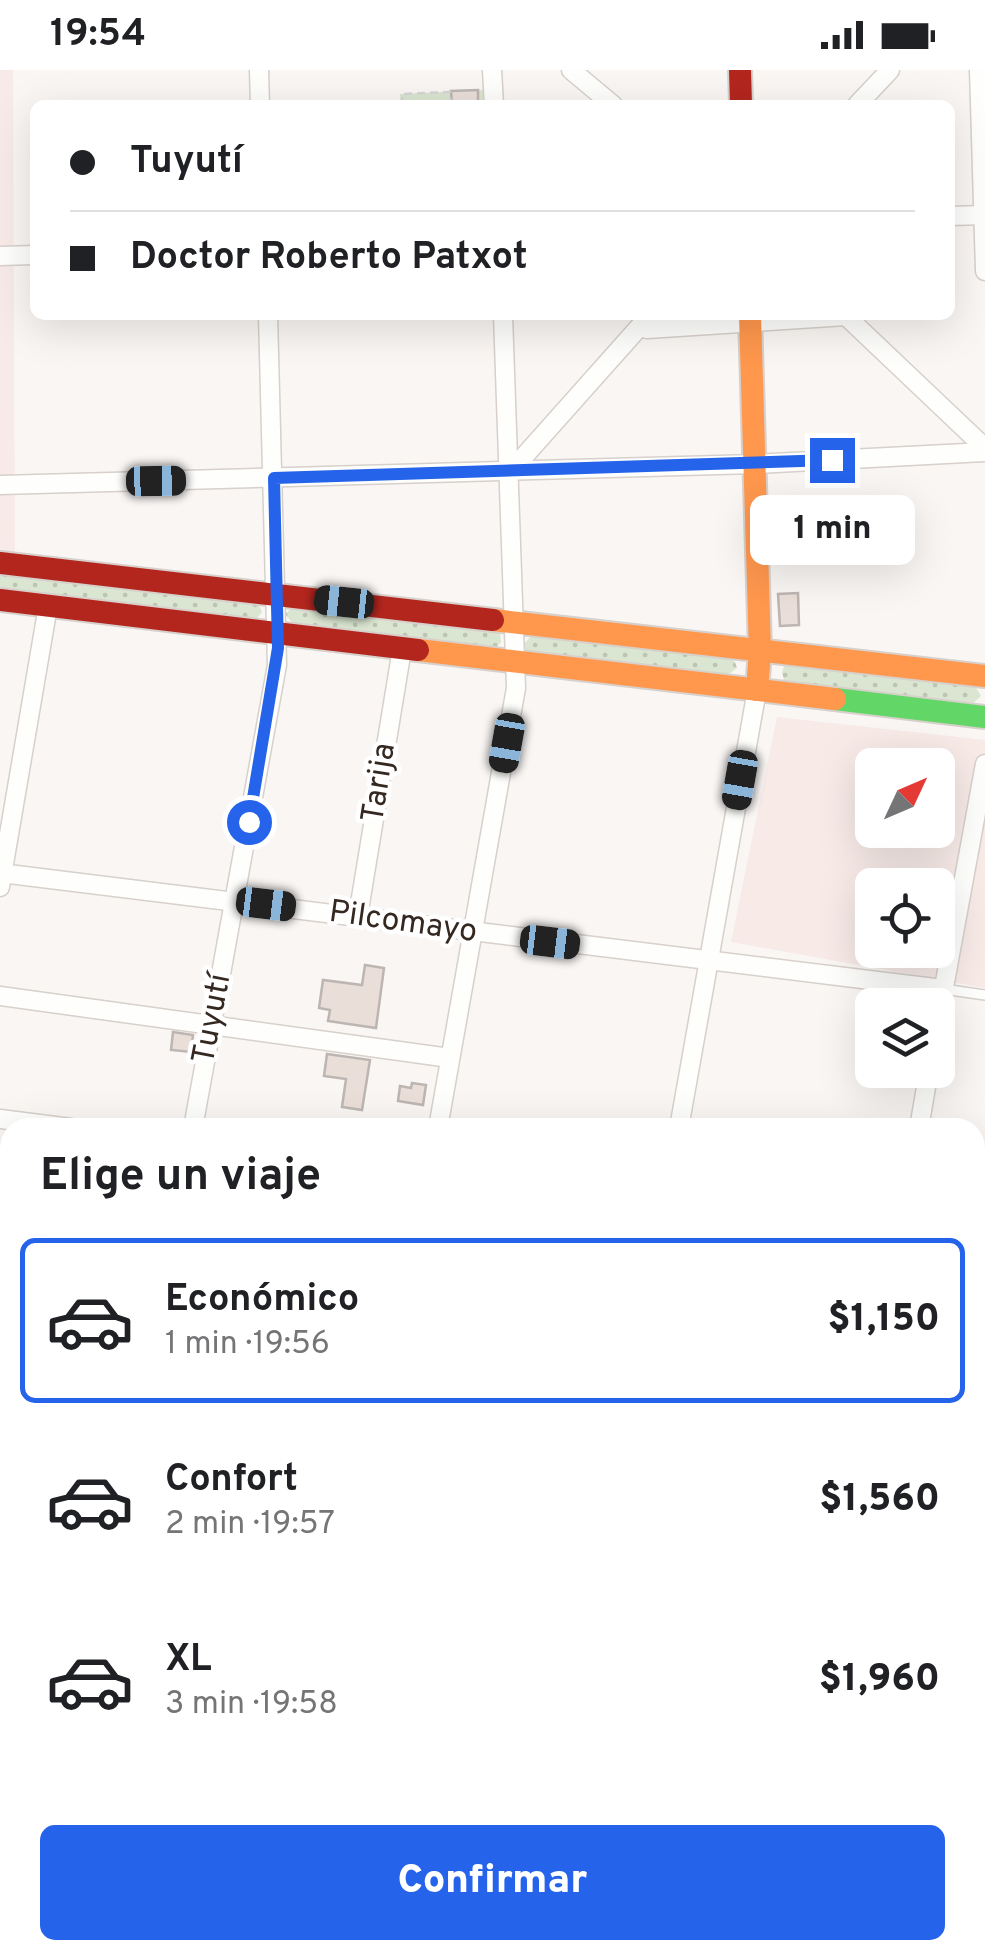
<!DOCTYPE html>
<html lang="es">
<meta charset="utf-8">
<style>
:root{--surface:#fff;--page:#f2f2f2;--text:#202124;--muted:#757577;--line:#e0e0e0;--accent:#2563eb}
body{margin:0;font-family:Overpass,sans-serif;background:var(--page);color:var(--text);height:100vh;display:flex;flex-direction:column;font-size:38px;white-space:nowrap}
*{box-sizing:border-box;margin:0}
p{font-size:32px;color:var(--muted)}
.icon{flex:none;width:55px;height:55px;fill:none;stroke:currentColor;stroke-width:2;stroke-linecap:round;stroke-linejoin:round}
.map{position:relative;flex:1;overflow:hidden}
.side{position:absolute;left:0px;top:1048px;width:985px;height:842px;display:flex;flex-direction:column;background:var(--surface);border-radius:30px 30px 0 0;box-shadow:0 10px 40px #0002}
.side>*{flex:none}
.banner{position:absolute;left:30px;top:30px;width:925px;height:220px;border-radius:15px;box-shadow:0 10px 40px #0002;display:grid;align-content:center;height:220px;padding:0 40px;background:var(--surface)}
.needle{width:65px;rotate:46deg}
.controls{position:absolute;left:855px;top:678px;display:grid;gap:20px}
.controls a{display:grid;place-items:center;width:100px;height:100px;border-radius:15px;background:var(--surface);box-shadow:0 10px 40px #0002;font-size:50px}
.end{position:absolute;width:45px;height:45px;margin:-22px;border:12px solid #2563eb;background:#fff;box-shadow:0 0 0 5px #fff}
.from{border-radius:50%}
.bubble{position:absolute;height:70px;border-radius:15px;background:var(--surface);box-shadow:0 10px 40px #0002;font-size:32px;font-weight:800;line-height:70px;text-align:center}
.car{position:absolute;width:30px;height:60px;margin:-30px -15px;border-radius:12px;box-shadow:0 0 8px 2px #0007;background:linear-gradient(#222 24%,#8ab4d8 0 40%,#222 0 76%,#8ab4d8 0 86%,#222 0)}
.banner b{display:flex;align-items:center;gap:35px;height:95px;font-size:38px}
.banner b+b{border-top:2px solid var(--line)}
.banner i{width:25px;height:25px;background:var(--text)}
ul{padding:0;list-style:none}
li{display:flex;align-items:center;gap:30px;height:165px;margin:0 20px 15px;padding:0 20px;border:5px solid transparent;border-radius:15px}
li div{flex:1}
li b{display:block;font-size:38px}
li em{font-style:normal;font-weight:800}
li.selected{border-color:var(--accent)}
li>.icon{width:90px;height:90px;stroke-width:1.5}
h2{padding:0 40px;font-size:45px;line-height:120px}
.button{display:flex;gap:20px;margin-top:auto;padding:20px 40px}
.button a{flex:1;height:115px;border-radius:15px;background:var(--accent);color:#fff;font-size:40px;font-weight:800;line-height:115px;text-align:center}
.status{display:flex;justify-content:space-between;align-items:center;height:70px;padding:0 50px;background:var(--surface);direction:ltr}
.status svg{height:28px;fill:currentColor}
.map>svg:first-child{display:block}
</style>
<div class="status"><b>19:54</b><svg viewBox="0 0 49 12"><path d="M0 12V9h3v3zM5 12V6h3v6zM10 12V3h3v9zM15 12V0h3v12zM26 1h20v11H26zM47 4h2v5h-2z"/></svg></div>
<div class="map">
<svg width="985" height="1889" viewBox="0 0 985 1889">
<defs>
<pattern id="park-dots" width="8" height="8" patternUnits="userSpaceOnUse" patternTransform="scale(2.5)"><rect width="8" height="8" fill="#dae6d1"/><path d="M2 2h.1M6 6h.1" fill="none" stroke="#bcc5b3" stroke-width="1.8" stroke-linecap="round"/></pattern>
</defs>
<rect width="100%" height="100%" fill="#f9f6f4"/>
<!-- commercial -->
<g fill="#f7eae7" fill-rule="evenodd">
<polygon points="0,0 13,0 15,504 0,503"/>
<path d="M777,647L985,670V918L731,872ZM872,695H938V760H872ZM872,815H938V880H872Z"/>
</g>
<!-- green -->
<polygon fill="#dae6d1" points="483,20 483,35 401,35 400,24"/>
<!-- park -->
<g fill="url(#park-dots)">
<polygon points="0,503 258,533 262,542 255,551 0,521"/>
<polygon points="293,537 493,559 500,562 501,572 494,580 295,556 285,544"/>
<polygon points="533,564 726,586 735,592 737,598 726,606 527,583 524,574"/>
<polygon points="785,594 974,614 981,626 971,635 788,614 784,611 782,602"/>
</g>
<!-- building -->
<g fill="#eaded9" stroke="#bcb5b1" stroke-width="2.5">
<polygon points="478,20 478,35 452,35 451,21"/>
<polygon points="798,523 799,555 780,556 778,524"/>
<polygon points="365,895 384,898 376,958 328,951 330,940 319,938 323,910 362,915"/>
<polygon points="173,962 193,965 191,982 171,980"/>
<polygon points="327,984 370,990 362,1040 342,1037 346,1009 324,1006"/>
<polygon points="412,1013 426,1015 423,1035 398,1031 400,1016 411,1018"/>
</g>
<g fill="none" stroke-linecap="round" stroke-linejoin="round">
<!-- lane casing -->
<g stroke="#d7d0cb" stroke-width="12">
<polyline id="lane" points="943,919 985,925"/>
</g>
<!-- street casing -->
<g stroke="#d7d0cb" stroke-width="21">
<g id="street">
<polyline points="259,0 260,35"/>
<polyline points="492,0 494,35"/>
<polyline points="571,0 613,35"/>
<polyline points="979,0 985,201"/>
<polyline points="857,35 890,0"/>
<polyline points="950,146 985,145"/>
<polyline points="0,186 35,185"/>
<polyline points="846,246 985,378"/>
<polyline points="641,255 647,259 846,246"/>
<polyline points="511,401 641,255"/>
<polyline points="0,415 755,394 985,382"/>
<polyline points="0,803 943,919"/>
<polyline points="0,817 48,536"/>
<polyline points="358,846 402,579"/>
<polyline points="0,926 450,988"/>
<polyline points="938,950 985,694"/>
<polyline points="0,1049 71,1058"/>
<polyline points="193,1058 277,595 268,245"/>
<polyline points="438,1058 516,618 503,245"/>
<polyline points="679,1058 757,620"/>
<polyline points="919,1058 929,1000"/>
<polyline points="975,1182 985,1183"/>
<polyline points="0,1293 10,1294"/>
<polyline points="975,1389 985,1390"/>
<polyline points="0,1551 10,1552"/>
<polyline points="975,1663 985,1664"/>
<polyline points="0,1799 10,1800"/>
<polyline points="707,1880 785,1889"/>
<polyline points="42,1889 44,1880"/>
<polyline points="284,1889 286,1880"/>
<polyline points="525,1889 527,1880"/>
</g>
</g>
<!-- fast casing -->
<g stroke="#d7d0cb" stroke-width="26">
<polyline id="fast" points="835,629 985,647"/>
</g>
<!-- slow casing -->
<g stroke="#d7d0cb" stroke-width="26">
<g id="slow">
<polyline points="750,245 760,581 757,620"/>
<polyline points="493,550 985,606"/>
<polyline points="418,580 835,629"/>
</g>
</g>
<!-- jam casing -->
<g stroke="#d7d0cb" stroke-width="26">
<g id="jam">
<polyline points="740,0 741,35"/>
<polyline points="0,493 493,550"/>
<polyline points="0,530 418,580"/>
</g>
</g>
<!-- path -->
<polyline stroke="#d7d4d4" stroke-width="2.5" stroke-dasharray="8 5" stroke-linecap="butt" points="402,35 402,24 450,22 451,35"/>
<!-- lane -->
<use href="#lane" stroke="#fefefd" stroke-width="9"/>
<!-- street -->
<use href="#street" stroke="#fefefd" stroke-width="18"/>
<!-- fast -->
<use href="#fast" stroke="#63d668" stroke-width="22"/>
<!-- slow -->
<use href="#slow" stroke="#ff974d" stroke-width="22"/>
<!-- jam -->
<use href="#jam" stroke="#b3261e" stroke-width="22"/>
</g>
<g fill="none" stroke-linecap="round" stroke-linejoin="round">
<!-- route -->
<polyline stroke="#2563eb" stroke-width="12" points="249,752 278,578 274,408 832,390"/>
</g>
<g text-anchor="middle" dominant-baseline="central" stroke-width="9" stroke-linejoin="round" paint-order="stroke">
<!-- street labels -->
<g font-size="32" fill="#342821" stroke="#fff">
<text transform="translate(380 713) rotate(-81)">Tarija</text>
<text transform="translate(403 853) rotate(8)">Pilcomayo</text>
<text transform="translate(213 949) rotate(-79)">Tuyutí</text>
</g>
</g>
</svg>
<div class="controls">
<a><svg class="needle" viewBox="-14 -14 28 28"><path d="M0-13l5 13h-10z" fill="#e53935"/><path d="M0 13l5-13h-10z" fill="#757577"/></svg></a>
<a><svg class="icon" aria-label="locate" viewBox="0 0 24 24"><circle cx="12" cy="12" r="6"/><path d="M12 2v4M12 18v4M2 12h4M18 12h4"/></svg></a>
<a><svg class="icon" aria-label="layers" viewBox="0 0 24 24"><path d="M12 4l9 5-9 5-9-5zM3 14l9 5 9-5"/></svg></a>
</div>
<i class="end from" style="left:249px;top:752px"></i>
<i class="end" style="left:832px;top:390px"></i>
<div class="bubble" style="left:750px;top:425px;width:165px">1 min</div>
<i class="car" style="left:156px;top:411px;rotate:89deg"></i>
<i class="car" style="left:344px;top:532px;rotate:276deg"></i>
<i class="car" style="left:507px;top:673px;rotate:190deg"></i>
<i class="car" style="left:740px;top:710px;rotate:190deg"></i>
<i class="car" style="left:266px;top:834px;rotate:97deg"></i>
<i class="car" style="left:550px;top:872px;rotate:97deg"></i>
<div class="banner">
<b><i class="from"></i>Tuyutí</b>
<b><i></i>Doctor Roberto Patxot</b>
</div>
<section class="side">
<h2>Elige un viaje</h2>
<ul>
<li class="selected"><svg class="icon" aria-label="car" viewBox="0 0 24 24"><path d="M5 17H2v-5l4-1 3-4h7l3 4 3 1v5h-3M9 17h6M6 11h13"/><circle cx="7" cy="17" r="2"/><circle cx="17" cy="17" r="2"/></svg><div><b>Económico</b><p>1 min · 19:56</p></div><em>$1,150</em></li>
<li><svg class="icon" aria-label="car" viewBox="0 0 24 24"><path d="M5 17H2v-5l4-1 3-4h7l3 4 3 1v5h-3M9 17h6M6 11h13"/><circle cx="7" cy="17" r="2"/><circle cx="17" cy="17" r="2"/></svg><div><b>Confort</b><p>2 min · 19:57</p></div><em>$1,560</em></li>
<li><svg class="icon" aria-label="car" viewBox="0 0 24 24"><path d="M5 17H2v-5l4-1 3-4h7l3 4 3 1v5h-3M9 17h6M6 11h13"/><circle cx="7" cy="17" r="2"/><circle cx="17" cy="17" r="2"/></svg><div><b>XL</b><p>3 min · 19:58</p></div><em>$1,960</em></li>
</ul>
<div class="button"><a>Confirmar</a></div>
</section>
</div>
